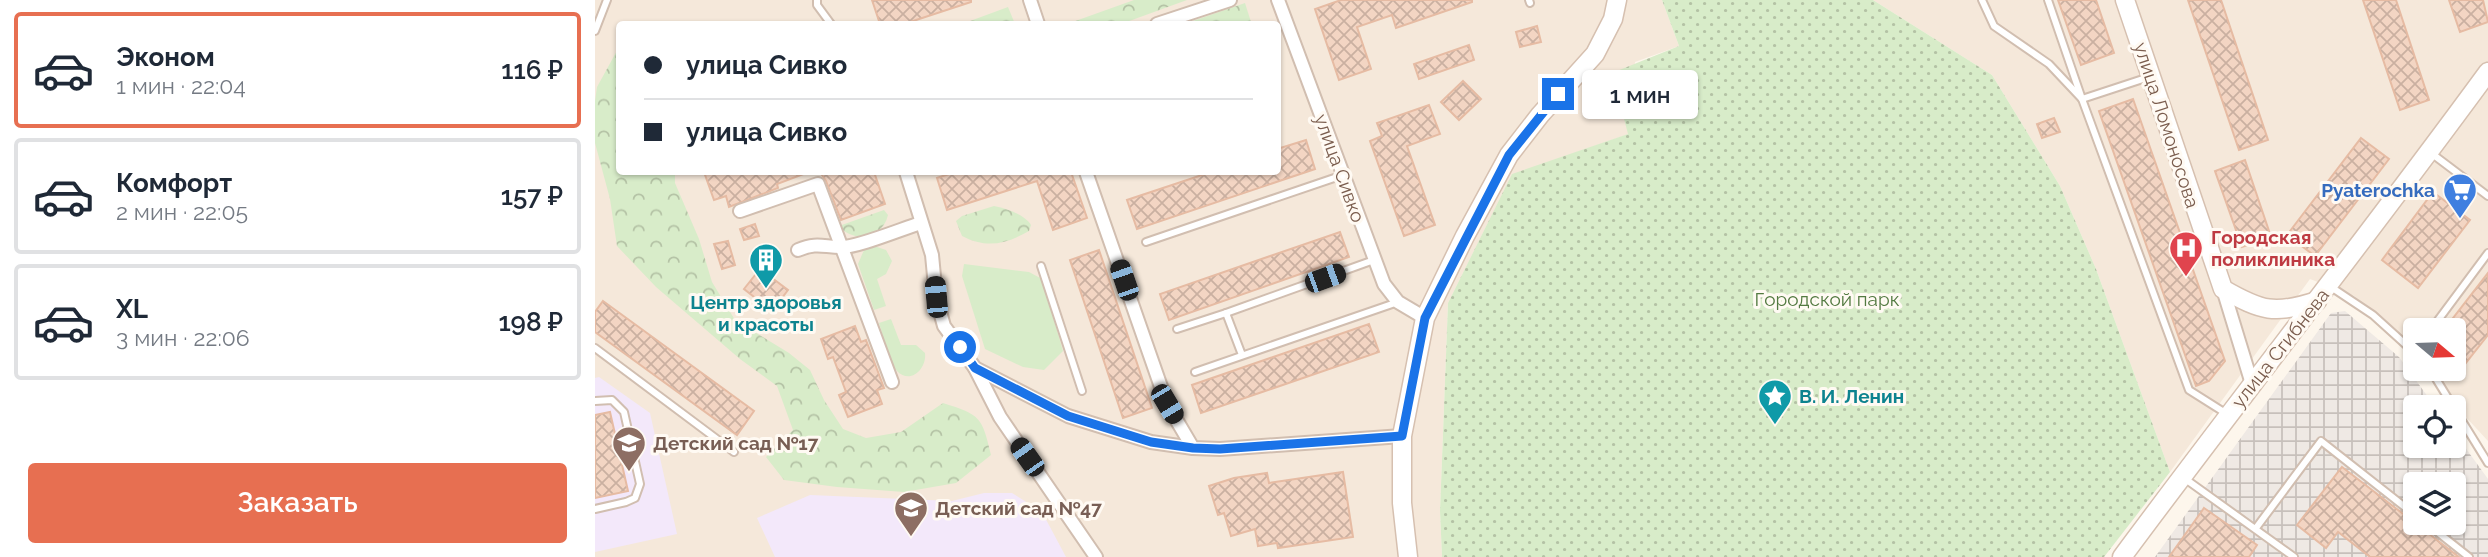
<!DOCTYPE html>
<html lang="ru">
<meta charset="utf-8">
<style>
:root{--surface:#fff;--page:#f2f2f3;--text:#1f2937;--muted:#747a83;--line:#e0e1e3;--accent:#e76f51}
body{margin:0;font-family:Raleway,sans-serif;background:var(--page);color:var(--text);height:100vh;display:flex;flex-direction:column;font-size:26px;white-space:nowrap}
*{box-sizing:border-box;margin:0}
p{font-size:23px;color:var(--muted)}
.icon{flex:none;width:38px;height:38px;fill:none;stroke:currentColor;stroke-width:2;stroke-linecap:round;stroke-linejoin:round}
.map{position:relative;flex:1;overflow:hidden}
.side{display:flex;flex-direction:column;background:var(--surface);width:595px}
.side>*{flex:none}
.top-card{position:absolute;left:21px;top:21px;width:665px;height:154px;border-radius:7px;box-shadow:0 2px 5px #0004;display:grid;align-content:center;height:154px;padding:0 28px;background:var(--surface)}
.needle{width:46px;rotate:109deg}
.fabs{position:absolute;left:1808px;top:318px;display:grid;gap:14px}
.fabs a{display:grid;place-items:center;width:63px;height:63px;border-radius:7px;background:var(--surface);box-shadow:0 2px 5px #0004;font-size:35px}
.end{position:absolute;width:32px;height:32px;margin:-16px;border:9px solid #1a73e8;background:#fff;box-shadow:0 0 0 4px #fff}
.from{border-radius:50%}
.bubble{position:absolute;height:49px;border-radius:7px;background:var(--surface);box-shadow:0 2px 5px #0004;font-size:23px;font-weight:600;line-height:49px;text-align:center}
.car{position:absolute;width:21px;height:42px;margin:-21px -10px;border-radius:9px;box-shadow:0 0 5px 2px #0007;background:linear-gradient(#222 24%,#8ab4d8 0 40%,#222 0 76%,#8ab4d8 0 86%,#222 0)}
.top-card b{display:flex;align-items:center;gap:24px;height:66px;font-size:26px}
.top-card b+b{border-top:2px solid var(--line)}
.top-card i{width:18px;height:18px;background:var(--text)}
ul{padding:12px 0 0;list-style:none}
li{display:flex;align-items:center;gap:21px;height:116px;margin:0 14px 10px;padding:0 14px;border:4px solid var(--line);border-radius:7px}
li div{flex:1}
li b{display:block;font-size:26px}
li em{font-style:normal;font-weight:600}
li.active{border-color:var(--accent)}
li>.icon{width:63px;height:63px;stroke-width:1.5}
.action{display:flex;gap:14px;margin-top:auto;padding:14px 28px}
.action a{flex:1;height:80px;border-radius:7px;background:var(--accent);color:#fff;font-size:28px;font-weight:600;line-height:80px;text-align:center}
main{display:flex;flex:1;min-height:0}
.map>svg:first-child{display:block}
</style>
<main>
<section class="side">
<ul>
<li class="active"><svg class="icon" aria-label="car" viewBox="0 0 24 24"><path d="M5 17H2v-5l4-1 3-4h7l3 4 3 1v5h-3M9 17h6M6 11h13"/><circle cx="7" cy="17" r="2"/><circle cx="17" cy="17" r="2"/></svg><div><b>Эконом</b><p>1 мин · 22:04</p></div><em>116 ₽</em></li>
<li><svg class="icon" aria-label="car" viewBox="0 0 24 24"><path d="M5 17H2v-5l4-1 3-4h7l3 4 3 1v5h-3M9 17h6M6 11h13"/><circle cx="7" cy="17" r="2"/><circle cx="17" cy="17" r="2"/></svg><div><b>Комфорт</b><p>2 мин · 22:05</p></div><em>157 ₽</em></li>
<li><svg class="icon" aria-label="car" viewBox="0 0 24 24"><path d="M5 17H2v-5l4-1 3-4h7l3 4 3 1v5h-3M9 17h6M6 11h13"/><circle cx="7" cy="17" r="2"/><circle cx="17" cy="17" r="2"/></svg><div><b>XL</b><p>3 мин · 22:06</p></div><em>198 ₽</em></li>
</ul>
<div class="action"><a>Заказать</a></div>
</section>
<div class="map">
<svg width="1893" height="557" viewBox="0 0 1893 557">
<defs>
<pattern id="industrial-grid" width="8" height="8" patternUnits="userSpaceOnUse" patternTransform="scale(1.75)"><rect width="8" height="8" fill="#efe9e4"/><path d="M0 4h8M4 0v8" fill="none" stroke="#c7c0bb"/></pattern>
<pattern id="forest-crowns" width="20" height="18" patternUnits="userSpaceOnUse" patternTransform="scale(1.75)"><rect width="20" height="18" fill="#d8ecc9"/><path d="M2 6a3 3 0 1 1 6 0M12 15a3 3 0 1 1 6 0" fill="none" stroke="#b4c2a5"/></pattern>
<pattern id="park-dots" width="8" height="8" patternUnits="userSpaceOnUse" patternTransform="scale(1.75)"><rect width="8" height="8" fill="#d8ecc9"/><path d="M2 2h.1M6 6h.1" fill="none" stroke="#b4c2a5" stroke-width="1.8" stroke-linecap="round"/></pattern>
<pattern id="building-cross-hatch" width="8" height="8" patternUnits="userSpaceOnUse" patternTransform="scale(1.75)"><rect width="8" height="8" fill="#f3d5c3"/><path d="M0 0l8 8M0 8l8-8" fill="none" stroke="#cab0a1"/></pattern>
</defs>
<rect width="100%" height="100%" fill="#fdf6ec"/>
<!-- residential -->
<g fill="#f5e8da" fill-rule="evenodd">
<path d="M0,0H1067L1084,46L1040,62L1034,134L917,175L853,303L845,511L847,557H0ZM24,24H682V172H24Z"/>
<polygon points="1278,0 1893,0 1893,441 1869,415 1839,369 1858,369 1858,331 1820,331 1820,348 1759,296 1715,279 1575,472 1501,269 1465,186 1397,75"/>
</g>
<!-- industrial -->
<path fill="url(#industrial-grid)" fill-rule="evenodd" d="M1750,311L1804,357L1841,408H1820V446H1858L1859,432L1893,479V557H1560L1736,313ZM1820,485H1858V523H1820Z"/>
<!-- education -->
<g fill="#f3e8fa">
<polygon points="4,377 55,413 82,534 0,552 0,378"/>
<polygon points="389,493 417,493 447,512 471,557 180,557 162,518 215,495 357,501"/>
</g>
<!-- green -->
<g fill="#d8ecc9">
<polygon points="279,246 291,250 297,261 291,274 282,279 291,306 279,310 263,264 269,250"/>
<polygon points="369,264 434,272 447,279 468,351 449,370 428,367 390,349 367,276"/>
<path d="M296,319L306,345H321L330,353C332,369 315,385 302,371C294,362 288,335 284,323Z"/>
</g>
<!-- forest -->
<g fill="url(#forest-crowns)">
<polygon points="539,0 592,0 526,24 472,24"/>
<polygon points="650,3 656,22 650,24 589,24"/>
<polygon points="413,7 420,24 367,24"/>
<path d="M24,47V172H80V183L104,239L117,282L140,320L194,353L215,370L229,400L248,429L271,438L306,432L348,403C386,415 387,417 396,455L361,483L309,492L242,487L189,480L171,457L198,430L182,386L145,359L61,287L22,246L15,199L0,143V101L2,87Z"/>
<path d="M399,206C411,208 430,215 436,225L434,231C411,244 392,249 367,236L361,221L367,216Z"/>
<path d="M289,210L293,215C288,238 259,244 244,226Z"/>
</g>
<!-- park -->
<polygon fill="url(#park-dots)" points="1067,0 1278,0 1397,75 1465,186 1501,269 1575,472 1509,557 847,557 845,511 853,303 917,174 1033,134 1017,73 1084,46"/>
<!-- building -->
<g fill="url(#building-cross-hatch)" stroke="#e6bba3" stroke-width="2">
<polygon points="277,0 376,0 376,2 309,24 285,24"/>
<polygon points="746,0 877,0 877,2 801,28 797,15 762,27 776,69 744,80 720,9"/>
<polygon points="1463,0 1501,0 1519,53 1486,65"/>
<polygon points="1593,0 1626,0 1673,140 1644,150"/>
<polygon points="1768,0 1801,0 1834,100 1805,110"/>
<polygon points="1854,0 1888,0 1893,22 1865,32"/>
<polygon points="942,26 946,42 925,47 921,32"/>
<polygon points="874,45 879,60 824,79 819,64"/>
<polygon points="868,81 886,99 864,120 846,102"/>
<polygon points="1538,99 1630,361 1614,381 1601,386 1504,111"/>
<polygon points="834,105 845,134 812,146 840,225 809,236 775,141 787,136 782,123"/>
<polygon points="1459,118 1465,132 1447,138 1442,124"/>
<polygon points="1766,138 1794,159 1720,256 1692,235"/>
<polygon points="711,140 720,169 542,229 532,200 616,172 682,172 682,149"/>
<polygon points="1650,160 1676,237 1647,247 1620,171"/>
<polygon points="109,172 211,172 211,173 182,184 183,188 134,207 131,196 119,200"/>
<polygon points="225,172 279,172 290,204 246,220 231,181"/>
<polygon points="360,172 476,172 492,218 458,230 442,181 352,210 342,178"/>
<polygon points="1838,192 1875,220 1823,288 1787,260"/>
<polygon points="160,224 164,236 149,240 145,229"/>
<polygon points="745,232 754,257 574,320 565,294"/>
<polygon points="133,241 140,265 127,269 119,244"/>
<polygon points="504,250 557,408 528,418 475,260"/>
<polygon points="165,269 193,290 177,311 149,289"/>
<polygon points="1893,273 1893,335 1870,364 1858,354 1858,331 1848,331"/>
<polygon points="8,301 159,411 142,435 0,332 0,312"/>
<polygon points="774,324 784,352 606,413 597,385"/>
<polygon points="260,326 266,342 271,340 289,388 282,390 287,404 253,417 244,395 251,392 238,357 233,359 226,339"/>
<polygon points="15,412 33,491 0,498 0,415"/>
<polygon points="1747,467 1820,523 1864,557 1775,557 1743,532 1731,548 1702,525"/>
<polygon points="748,472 758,537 683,548 682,543 663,546 660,529 636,536 629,513 623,515 614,486 639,478 672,473 674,483"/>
<polygon points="1609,508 1662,545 1654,557 1574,557"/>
</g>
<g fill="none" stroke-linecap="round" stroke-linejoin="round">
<!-- lane casing -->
<g stroke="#d1beb0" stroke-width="10">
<g id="lane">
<polyline points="222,0 222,5 236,24"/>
<polyline points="934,0 935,3"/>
<polyline points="1387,0 1399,26 1454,64 1487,99 1554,77"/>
<polyline points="1453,0 1487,99 1594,390 1632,414"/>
<polyline points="0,31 12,0"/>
<polyline points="1836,153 1893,196"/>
<polyline points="551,242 748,175"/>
<polyline points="446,266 487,391"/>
<polyline points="1736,287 1778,315 1820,353"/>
<polyline points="582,329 631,313"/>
<polyline points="1835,331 1893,253"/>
<polyline points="0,348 139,452"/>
<polyline points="647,355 631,313 779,260"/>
<polyline points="1835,369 1893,463"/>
<polyline points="600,372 803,302"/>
<polyline points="0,401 17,400 29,412 45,484 40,498 31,502 0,509"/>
<polyline points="1589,478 1699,557"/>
<polyline points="1831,523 1874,557"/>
<polyline points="1661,528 1726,441 1820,515"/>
</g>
</g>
<!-- street casing -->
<g stroke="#d1beb0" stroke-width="16">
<g id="street">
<polyline points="435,0 443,24"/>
<polyline points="683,0 789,284 803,302 830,318"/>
<polyline points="562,24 635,0"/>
<polyline points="311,172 337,255 341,297 349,326 380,368 473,416 556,442 598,448"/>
<polyline points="491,172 572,404 598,448 625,449 807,436"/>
<polyline points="145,211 223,184 297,382"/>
<path d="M203,250C222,242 228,247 246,247C261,248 309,228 326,223"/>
<polyline points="1628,289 1657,384"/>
<polyline points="380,368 405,417 501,557"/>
</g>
</g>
<!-- secondary casing -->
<g stroke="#d6c0b0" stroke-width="21">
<g id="secondary">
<path d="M1530,0L1628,289C1666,311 1680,315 1722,301"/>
<polyline points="813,557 807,503 807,436 830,318 870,236 914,155 945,115 1000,54 1018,19 1022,0"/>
<path d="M1527,557C1648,394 1773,236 1893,72"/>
</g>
</g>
<!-- lane -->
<use href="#lane" stroke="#fff" stroke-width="6"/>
<!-- street -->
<use href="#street" stroke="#fff" stroke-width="12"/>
<!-- secondary -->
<use href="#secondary" stroke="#fff" stroke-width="18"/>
</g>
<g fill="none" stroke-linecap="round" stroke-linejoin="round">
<!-- route -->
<polyline stroke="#1a73e8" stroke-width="9" points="365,347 380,368 473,416 556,442 598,448 625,449 807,436 830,318 914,155 963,94"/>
</g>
<!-- icons -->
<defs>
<g id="supermarket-pin" transform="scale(1.75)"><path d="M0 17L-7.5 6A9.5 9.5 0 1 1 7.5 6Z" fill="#3f7fe0" stroke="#fffaf3"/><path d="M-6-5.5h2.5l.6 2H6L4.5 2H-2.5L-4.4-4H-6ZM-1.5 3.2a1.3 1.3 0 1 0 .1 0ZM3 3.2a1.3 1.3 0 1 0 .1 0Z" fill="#fff"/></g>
<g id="hospital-pin" transform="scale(1.75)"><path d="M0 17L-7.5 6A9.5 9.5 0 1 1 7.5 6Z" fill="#e0444e" stroke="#fffaf3"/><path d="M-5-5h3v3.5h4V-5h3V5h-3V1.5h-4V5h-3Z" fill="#fff"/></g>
<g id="building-pin" transform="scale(1.75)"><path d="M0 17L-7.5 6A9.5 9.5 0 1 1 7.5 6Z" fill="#0f9aa8" stroke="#fffaf3"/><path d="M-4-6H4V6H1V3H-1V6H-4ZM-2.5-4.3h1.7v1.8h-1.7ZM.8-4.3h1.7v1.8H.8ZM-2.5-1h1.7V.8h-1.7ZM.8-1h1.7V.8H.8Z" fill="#fff"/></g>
<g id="sight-pin" transform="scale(1.75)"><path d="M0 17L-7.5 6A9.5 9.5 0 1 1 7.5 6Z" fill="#0f9aa8" stroke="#fffaf3"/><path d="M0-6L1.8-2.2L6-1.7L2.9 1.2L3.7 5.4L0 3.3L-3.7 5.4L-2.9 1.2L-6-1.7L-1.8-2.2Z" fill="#fff"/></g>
<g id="school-pin" transform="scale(1.75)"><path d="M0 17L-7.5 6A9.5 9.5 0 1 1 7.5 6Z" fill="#8d6e63" stroke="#fffaf3"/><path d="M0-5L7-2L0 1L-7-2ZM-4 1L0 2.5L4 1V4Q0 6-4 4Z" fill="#fff"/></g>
</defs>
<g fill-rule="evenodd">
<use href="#supermarket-pin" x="1865" y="190"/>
<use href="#hospital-pin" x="1591" y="248"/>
<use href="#building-pin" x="171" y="260"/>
<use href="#sight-pin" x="1180" y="396"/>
<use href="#school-pin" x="34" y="443"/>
<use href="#school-pin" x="316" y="508"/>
</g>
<g text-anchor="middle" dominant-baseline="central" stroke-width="6" stroke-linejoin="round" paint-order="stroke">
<!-- street labels -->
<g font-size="19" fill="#7a5c4d" stroke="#fffaf3">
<text transform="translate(1572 125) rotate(72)">улица Ломоносова</text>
<text transform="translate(745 168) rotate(70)">улица Сивко</text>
<text transform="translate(1685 348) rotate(-52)">улица Сгибнева</text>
</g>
<!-- shop labels -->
<g font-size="19" font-weight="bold" fill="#366cbe" stroke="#fffaf3" text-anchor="end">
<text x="1840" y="190">Pyaterochka</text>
</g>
<!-- health labels -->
<g font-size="19" font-weight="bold" fill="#be3a42" stroke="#fffaf3" text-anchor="start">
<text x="1616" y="237">Городская<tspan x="1616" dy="22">поликлиника</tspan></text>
</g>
<!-- park labels -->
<g font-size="19" fill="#537a41" stroke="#fffaf3">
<text x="1232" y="299">Городской парк</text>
</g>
<!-- culture labels -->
<g font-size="19" font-weight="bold" fill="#0d838f" stroke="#fffaf3">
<text x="171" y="302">Центр здоровья<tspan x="171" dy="22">и красоты</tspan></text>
<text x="1204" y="396" text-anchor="start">В. И. Ленин</text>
</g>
<!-- education labels -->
<g font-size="19" font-weight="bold" fill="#785e54" stroke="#fffaf3" text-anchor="start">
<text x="58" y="443">Детский сад №17</text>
<text x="340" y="508">Детский сад №47</text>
</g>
</g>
</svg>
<div class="fabs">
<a><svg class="needle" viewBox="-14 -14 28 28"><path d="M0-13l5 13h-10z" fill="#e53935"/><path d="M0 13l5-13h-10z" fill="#747a83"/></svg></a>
<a><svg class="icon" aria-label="locate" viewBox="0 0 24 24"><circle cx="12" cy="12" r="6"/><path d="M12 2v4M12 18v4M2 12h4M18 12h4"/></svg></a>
<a><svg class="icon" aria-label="layers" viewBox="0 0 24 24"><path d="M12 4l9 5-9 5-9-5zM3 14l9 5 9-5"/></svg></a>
</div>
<i class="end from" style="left:365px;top:347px"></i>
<i class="end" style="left:963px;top:94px"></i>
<div class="bubble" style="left:987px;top:70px;width:116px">1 мин</div>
<i class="car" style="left:730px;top:278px;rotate:70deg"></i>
<i class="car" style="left:529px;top:280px;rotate:341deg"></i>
<i class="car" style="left:341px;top:297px;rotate:355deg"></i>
<i class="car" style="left:572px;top:404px;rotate:149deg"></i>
<i class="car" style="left:432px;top:457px;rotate:325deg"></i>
<div class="top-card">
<b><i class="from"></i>улица Сивко</b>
<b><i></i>улица Сивко</b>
</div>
</div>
</main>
